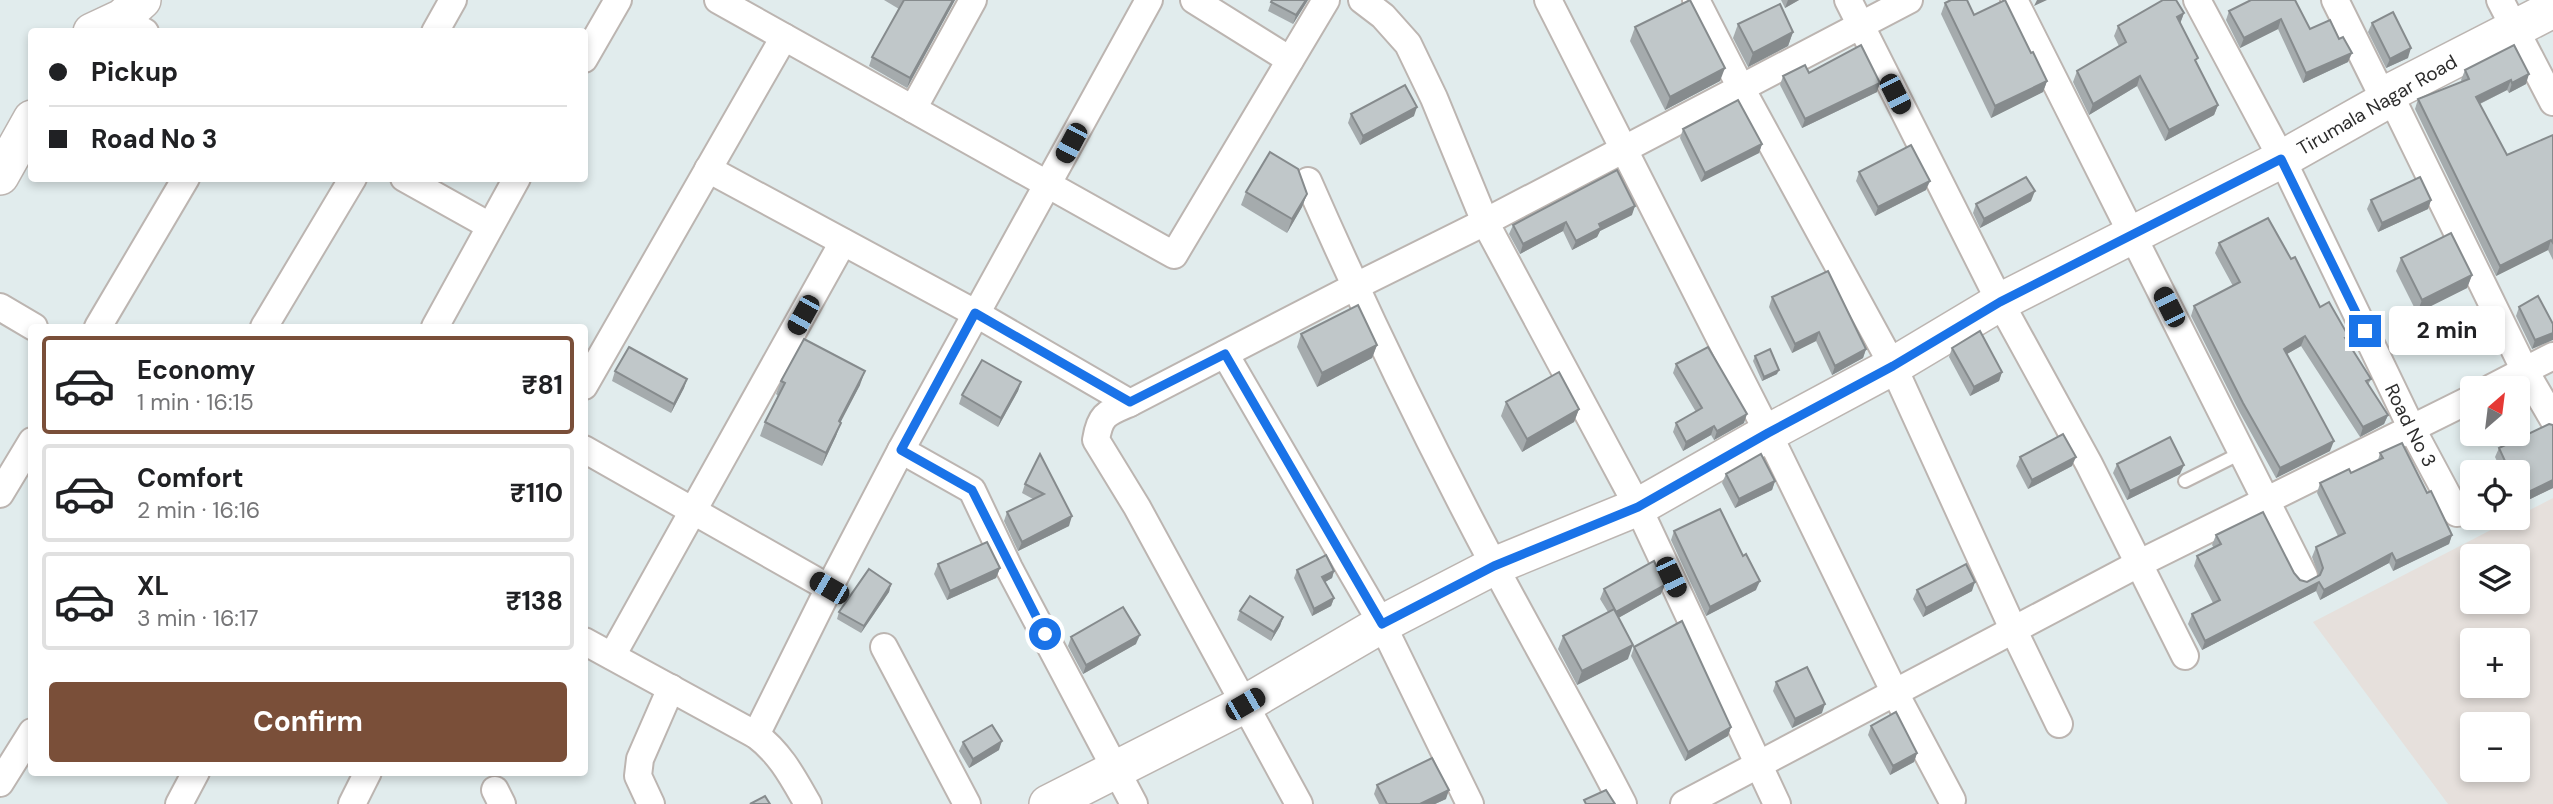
<!DOCTYPE html>
<meta charset="utf-8">
<style>
:root{--surface:#fff;--page:#f6f6f6;--text:#202124;--muted:#757577;--line:#e0e0e0;--accent:#7a4f39}
body{margin:0;font-family:"DM Sans",sans-serif;background:var(--page);color:var(--text);height:100vh;display:flex;flex-direction:column;font-size:26px;white-space:nowrap}
*{box-sizing:border-box;margin:0}
p{font-size:23px;color:var(--muted)}
.icon{flex:none;width:38px;height:38px;fill:none;stroke:currentColor;stroke-width:2;stroke-linecap:round;stroke-linejoin:round}
.map{position:relative;flex:1;overflow:hidden}
.details{position:absolute;left:28px;top:324px;width:560px;height:452px;display:flex;flex-direction:column;background:var(--surface);border-radius:7px;box-shadow:0 4px 10px #0003}
.details>*{flex:none}
.guide{position:absolute;left:28px;top:28px;width:560px;height:154px;border-radius:7px;box-shadow:0 4px 10px #0003;display:grid;align-content:center;height:154px;padding:0 21px;background:var(--surface)}
.needle{width:46px;rotate:28deg}
.tools{position:absolute;left:2460px;top:376px;display:grid;gap:14px}
.tools a{display:grid;place-items:center;width:70px;height:70px;border-radius:7px;background:var(--surface);box-shadow:0 4px 10px #0003;font-size:35px}
.end{position:absolute;width:32px;height:32px;margin:-16px;border:9px solid #1a73e8;background:#fff;box-shadow:0 0 0 4px #fff}
.from{border-radius:50%}
.bubble{position:absolute;height:49px;border-radius:7px;background:var(--surface);box-shadow:0 4px 10px #0003;font-size:23px;font-weight:700;line-height:49px;text-align:center}
.car{position:absolute;width:21px;height:42px;margin:-21px -10px;border-radius:9px;box-shadow:0 0 5px 2px #0007;background:linear-gradient(#222 24%,#8ab4d8 0 40%,#222 0 76%,#8ab4d8 0 86%,#222 0)}
.guide b{display:flex;align-items:center;gap:24px;height:66px;font-size:26px}
.guide b+b{border-top:2px solid var(--line)}
.guide i{width:18px;height:18px;background:var(--text)}
ul{padding:12px 0 0;list-style:none}
li{display:flex;align-items:center;gap:21px;height:98px;margin:0 14px 10px;padding:0 7px;border:4px solid var(--line);border-radius:7px}
li div{flex:1}
li b{display:block;font-size:26px}
li em{font-style:normal;font-weight:700}
li.on{border-color:var(--accent)}
li>.icon{width:63px;height:63px;stroke-width:1.5}
.primary-button{display:flex;gap:14px;margin-top:auto;padding:14px 21px}
.primary-button a{flex:1;height:80px;border-radius:7px;background:var(--accent);color:#fff;font-size:28px;font-weight:700;line-height:80px;text-align:center}
.map>svg:first-child{display:block}
</style>
<div class="map">
<svg width="2553" height="804" viewBox="0 0 2553 804">
<rect width="100%" height="100%" fill="#e1eced"/>
<!-- airport -->
<path fill="#e6e0dc" fill-rule="evenodd" d="M2553,498V804H2448L2313,622L2514,518H2518V516ZM2473,556H2518V602H2473ZM2473,640H2518V686H2473ZM2473,724H2518V770H2473Z"/>
<g fill="none" stroke-linecap="round" stroke-linejoin="round">
<!-- lane casing -->
<g stroke="#bcb5b1" stroke-width="16">
<polyline id="lane" points="2185,481 2243,452"/>
</g>
<!-- street casing -->
<g stroke="#bcb5b1" stroke-width="30">
<g id="street">
<polyline points="718,0 1174,255 1326,0"/>
<polyline points="1194,0 1290,60"/>
<polyline points="1362,0 1383,16 1408,44 1434,98 1485,222 1638,507 1777,804"/>
<polyline points="1548,0 1768,433 1894,691 1952,800"/>
<polyline points="1696,0 1741,88 1893,366 2014,631 2059,724"/>
<polyline points="1848,0 2000,302 2089,464 2185,656"/>
<polyline points="2014,0 2304,576"/>
<path id="s1" d="M2197,0L2282,159L2412,429L2457,513"/>
<polyline points="2335,0 2385,101"/>
<polyline points="2500,0 2553,102"/>
<polyline points="122,18 145,32"/>
<polyline points="435,32 453,0"/>
<polyline points="584,59 618,0"/>
<polyline points="2389,93 2525,371 2553,419"/>
<polyline points="913,109 973,0"/>
<path d="M708,169L975,313L1130,403C1107,413 1100,414 1096,440L1137,507L1299,804"/>
<polyline points="404,178 490,226"/>
<path d="M1308,181C1365,311 1428,441 1495,567C1537,646 1582,724 1623,804"/>
<polyline points="0,307 34,327"/>
<polyline points="98,327 186,178"/>
<polyline points="264,327 353,178"/>
<polyline points="435,327 517,178"/>
<polyline points="1225,354 1382,624 1470,804"/>
<polyline points="584,386 784,37"/>
<polyline points="2491,388 2553,356"/>
<polyline points="1130,403 1354,287 1485,222 1909,0"/>
<polyline points="584,449 829,588"/>
<polyline points="901,450 972,490 1009,568 1134,804"/>
<polyline points="0,494 32,441"/>
<path d="M584,641L756,735C781,754 793,778 808,804"/>
<polyline points="884,647 967,804"/>
<polyline points="612,656 843,242"/>
<polyline points="756,735 829,588 901,450 1149,0"/>
<polyline points="0,783 32,732"/>
<polyline points="495,790 502,804"/>
<polyline points="179,804 196,772"/>
<polyline points="352,804 368,772"/>
<polyline points="651,804 638,776 640,759 671,688"/>
<polyline points="1684,804 2140,563 2473,398"/>
</g>
</g>
<!-- secondary casing -->
<g stroke="#bcb5b1" stroke-width="40">
<g id="secondary">
<polyline points="92,32 122,18 142,0"/>
<polyline points="0,176 32,119"/>
<polyline points="1048,804 1245,704 1382,624 1494,566 1638,507 1768,433 1893,366 2000,302 2282,159 2385,101 2389,93 2553,9"/>
</g>
</g>
<!-- lane -->
<use href="#lane" stroke="#fff" stroke-width="12"/>
<!-- street -->
<use href="#street" stroke="#fff" stroke-width="26"/>
<!-- secondary -->
<use href="#secondary" stroke="#fff" stroke-width="37"/>
</g>
<!-- wall -->
<g fill="#a5abad">
<polygon points="884,0 955,0 907,88 869,66 872,57 899,9"/>
<polygon points="1272,0 1308,0 1293,24 1268,11"/>
<polygon points="1781,0 1799,0 1785,8"/>
<polygon points="2251,0 2310,29 2348,62 2303,83 2278,29 2240,48 2226,20 2229,11"/>
<polygon points="1945,3 1974,15 2031,53 2047,81 2043,92 1991,118 1941,14"/>
<polygon points="2184,13 2180,23 2197,64 2218,105 2214,115 2165,141 2137,86 2089,115 2073,82 2077,71 2119,46 2114,36 2118,26"/>
<polygon points="2372,23 2408,58 2386,68 2368,32"/>
<polygon points="1738,24 1793,32 1788,46 1748,67 1733,38"/>
<polygon points="1635,27 1720,81 1665,110 1630,41"/>
<polygon points="2465,70 2526,84 2509,93 2507,90 2480,104 2507,155 2553,135 2553,260 2548,250 2496,276 2415,109 2418,99 2462,82 2461,80"/>
<polygon points="1809,73 1877,92 1802,128 1780,85 1783,76"/>
<polygon points="1351,114 1414,116 1360,145 1348,123"/>
<polygon points="1683,129 1762,144 1759,153 1701,182 1680,138"/>
<polygon points="1859,172 1926,190 1875,216 1856,181"/>
<polygon points="1246,192 1307,194 1302,207 1287,233 1241,205"/>
<polygon points="2371,200 2431,200 2428,209 2378,232 2367,209"/>
<polygon points="2031,201 1980,228 1973,213 1976,204"/>
<polygon points="1632,215 1600,231 1597,237 1572,250 1563,231 1520,254 1509,234 1513,225"/>
<polygon points="2219,243 2291,259 2320,307 2347,341 2371,379 2368,385 2388,415 2384,424 2360,437 2301,346 2287,354 2330,451 2276,478 2240,413 2191,316 2194,306 2233,286 2215,253"/>
<polygon points="2401,258 2472,275 2467,288 2417,313 2396,271"/>
<polygon points="1772,297 1866,349 1863,358 1832,375 1816,341 1792,353 1769,307"/>
<polygon points="2519,307 2553,324 2532,349 2516,316"/>
<polygon points="1301,334 1377,345 1372,358 1317,387 1297,347"/>
<polygon points="1952,348 2002,372 1999,381 1970,396 1949,357"/>
<polygon points="1755,356 1777,374 1762,381 1753,361"/>
<polygon points="1676,364 1744,423 1714,440 1711,435 1683,451 1673,432 1676,423 1696,412 1673,373"/>
<polygon points="615,371 687,379 684,388 671,413 612,381"/>
<polygon points="781,381 860,385 840,422 836,436 822,466 760,436 765,422 778,396 776,394"/>
<polygon points="1021,382 1018,391 998,427 959,404 962,395"/>
<polygon points="1506,402 1579,409 1574,422 1522,452 1501,416"/>
<polygon points="2553,425 2553,488 2518,505 2518,472 2502,472 2495,457 2499,448"/>
<polygon points="2380,453 2427,493 2452,535 2449,544 2393,571 2389,563 2320,600 2316,591 2202,650 2188,624 2192,614 2213,603 2194,566 2197,556 2214,548 2212,545 2216,535 2294,573 2300,580 2307,582 2319,576 2312,557 2316,547 2338,536 2317,493 2320,483 2351,473 2378,460"/>
<polygon points="1040,454 1069,526 1018,551 1004,521 1007,512 1033,499 1022,493 1025,484"/>
<polygon points="2020,457 2072,466 2028,489 2016,466"/>
<polygon points="2117,464 2180,474 2127,500 2113,473"/>
<polygon points="1726,474 1775,481 1772,490 1735,508 1722,483"/>
<polygon points="1674,531 1756,590 1706,616 1671,540"/>
<polygon points="938,564 1000,568 996,578 947,600 934,574"/>
<polygon points="1297,570 1334,571 1332,578 1325,582 1334,598 1331,606 1312,616 1294,578"/>
<polygon points="891,584 889,592 861,633 837,619 839,612"/>
<polygon points="1604,589 1661,594 1618,618 1628,659 1577,685 1558,649 1563,636 1608,612 1600,599"/>
<polygon points="1917,590 1972,591 1923,617 1913,599"/>
<polygon points="1240,611 1283,617 1280,626 1271,641 1237,620"/>
<polygon points="1071,637 1136,644 1083,674 1068,646"/>
<polygon points="1634,647 1731,727 1728,736 1685,761 1631,656"/>
<polygon points="1776,682 1822,713 1792,728 1773,691"/>
<polygon points="1871,726 1917,753 1914,762 1890,775 1868,735"/>
<polygon points="963,742 999,750 969,768 959,751"/>
<polygon points="1377,785 1446,799 1435,804 1379,804 1374,794"/>
</g>
<!-- shaded-wall -->
<g fill="#868b8d">
<polygon points="953,0 955,0 907,88 910,78"/>
<polygon points="1306,0 1308,0 1293,24 1296,15"/>
<polygon points="1788,0 1799,0 1785,8"/>
<polygon points="2037,0 2047,0 2034,6"/>
<polygon points="2184,13 2180,24 2177,17"/>
<polygon points="2281,19 2278,29 2240,48 2244,38"/>
<polygon points="1793,32 1788,46 1748,67 1753,53"/>
<polygon points="2411,48 2408,58 2386,68 2390,59"/>
<polygon points="2352,53 2348,62 2303,83 2306,73"/>
<polygon points="1725,68 1720,81 1665,110 1670,97"/>
<polygon points="2529,74 2526,84 2509,93 2512,83"/>
<polygon points="2140,76 2137,86 2089,115 2093,104"/>
<polygon points="2511,80 2507,90 2473,107 2476,97"/>
<polygon points="2047,81 2043,92 1991,118 1995,106"/>
<polygon points="1880,83 1877,92 1802,128 1805,119"/>
<polygon points="2218,105 2214,115 2165,141 2169,130"/>
<polygon points="1417,107 1414,116 1360,145 1363,136"/>
<polygon points="1762,144 1759,153 1701,182 1705,173"/>
<polygon points="1930,181 1926,190 1875,216 1878,207"/>
<polygon points="2035,191 2031,201 1980,228 1984,219"/>
<polygon points="1307,194 1302,207 1287,233 1292,219"/>
<polygon points="2431,200 2428,209 2378,232 2382,223"/>
<polygon points="1635,206 1632,215 1600,231 1597,237 1572,250 1576,241 1599,224"/>
<polygon points="1566,222 1563,231 1520,254 1523,244"/>
<polygon points="2551,240 2548,250 2496,276 2500,266"/>
<polygon points="2472,275 2467,288 2417,313 2422,300"/>
<polygon points="1819,332 1816,341 1792,353 1795,344"/>
<polygon points="2553,333 2553,340 2532,349 2535,340"/>
<polygon points="2305,336 2301,346 2280,358 2284,349"/>
<polygon points="1377,345 1372,358 1317,387 1322,373"/>
<polygon points="1866,349 1863,358 1832,375 1835,366"/>
<polygon points="1779,370 1777,374 1762,381 1764,377"/>
<polygon points="865,371 860,385 834,435 839,421"/>
<polygon points="2002,372 1999,381 1970,396 1974,387"/>
<polygon points="687,379 684,388 671,413 674,404"/>
<polygon points="1021,382 1018,391 998,427 1001,418"/>
<polygon points="1579,409 1574,422 1522,452 1527,439"/>
<polygon points="1747,414 1744,423 1714,440 1717,431"/>
<polygon points="2388,415 2384,424 2360,437 2363,427"/>
<polygon points="841,423 836,436 822,466 826,453"/>
<polygon points="1714,426 1711,435 1683,451 1686,442"/>
<polygon points="2334,441 2330,451 2276,478 2280,468"/>
<polygon points="2076,457 2072,466 2028,489 2032,480"/>
<polygon points="2184,465 2180,474 2127,500 2130,491"/>
<polygon points="2553,480 2553,488 2518,505 2520,496"/>
<polygon points="1775,481 1772,490 1735,508 1739,499"/>
<polygon points="1072,516 1069,526 1018,551 1022,542"/>
<polygon points="2452,535 2449,544 2393,571 2396,561"/>
<polygon points="2392,553 2389,563 2320,600 2324,590"/>
<polygon points="1000,568 996,578 947,600 950,591"/>
<polygon points="1334,571 1332,578 1320,585 1322,577"/>
<polygon points="1760,581 1756,590 1706,616 1710,607"/>
<polygon points="1975,582 1972,591 1923,617 1926,608"/>
<polygon points="2319,582 2316,591 2202,650 2205,641"/>
<polygon points="891,584 889,592 861,633 864,626"/>
<polygon points="1665,585 1661,594 1613,621 1616,612"/>
<polygon points="1334,598 1331,606 1312,616 1314,609"/>
<polygon points="1283,617 1280,626 1271,641 1274,632"/>
<polygon points="1140,635 1136,644 1083,674 1086,665"/>
<polygon points="1633,645 1628,659 1577,685 1582,671"/>
<polygon points="1825,704 1822,713 1792,728 1795,719"/>
<polygon points="1731,727 1728,736 1685,761 1688,752"/>
<polygon points="1002,741 999,750 969,768 973,759"/>
<polygon points="1917,753 1914,762 1890,775 1893,766"/>
<polygon points="1449,790 1446,799 1435,804 1420,804"/>
</g>
<!-- building -->
<g fill="#c0c7c9" stroke="#868b8d" stroke-width="2">
<polygon points="904,0 953,0 910,78 872,57"/>
<polygon points="1272,0 1306,0 1296,15 1271,2"/>
<polygon points="1690,0 1725,68 1670,97 1635,27"/>
<polygon points="1951,0 1967,0 1974,15 2005,0 2031,53 2033,52 2047,81 1995,106 1945,3"/>
<polygon points="2163,0 2176,0 2184,13 2177,17 2198,58 2195,60 2218,105 2169,130 2140,76 2093,104 2077,71 2126,42 2118,26"/>
<polygon points="2251,0 2295,0 2310,29 2330,20 2339,39 2343,37 2352,53 2306,73 2281,19 2244,38 2229,11"/>
<polygon points="1780,4 1793,32 1753,53 1738,24"/>
<polygon points="2393,12 2411,48 2390,59 2372,23"/>
<polygon points="1861,45 1880,83 1805,119 1783,76 1805,65 1809,73"/>
<polygon points="2514,45 2529,74 2512,83 2511,80 2476,97 2507,155 2553,135 2553,243 2551,240 2500,266 2418,99 2469,79 2465,70"/>
<polygon points="1405,85 1417,107 1363,136 1351,114"/>
<polygon points="1738,100 1762,144 1705,173 1683,129"/>
<polygon points="1911,145 1930,181 1878,207 1859,172"/>
<polygon points="1270,152 1298,169 1307,194 1292,219 1246,192"/>
<polygon points="1617,170 1635,206 1599,224 1601,228 1576,241 1566,222 1523,244 1513,225"/>
<polygon points="2026,177 2035,191 1984,219 1976,204"/>
<polygon points="2420,177 2431,200 2382,223 2371,200"/>
<polygon points="2268,218 2291,259 2295,257 2320,307 2329,302 2349,337 2345,338 2371,379 2366,381 2388,415 2363,427 2305,336 2284,349 2334,441 2280,468 2243,403 2194,306 2240,282 2219,243"/>
<polygon points="2451,233 2472,275 2422,300 2401,258"/>
<polygon points="1828,271 1866,349 1835,366 1819,332 1795,344 1772,297"/>
<polygon points="2538,296 2553,324 2553,333 2535,340 2519,307"/>
<polygon points="1358,305 1377,345 1322,373 1301,334"/>
<polygon points="1980,331 2002,372 1974,387 1952,348"/>
<polygon points="804,339 865,371 839,421 841,423 826,453 765,422 785,383 781,381"/>
<polygon points="629,347 687,379 674,404 615,371"/>
<polygon points="1708,347 1747,414 1717,431 1714,426 1686,442 1676,423 1702,408 1676,364"/>
<polygon points="1770,349 1779,370 1764,377 1755,356"/>
<polygon points="982,360 1021,382 1001,418 962,395"/>
<polygon points="1559,372 1579,409 1527,439 1506,402"/>
<polygon points="2549,424 2553,425 2553,480 2520,496 2518,491 2518,472 2510,472 2499,448"/>
<polygon points="2063,434 2076,457 2032,480 2020,457"/>
<polygon points="2170,437 2184,465 2130,491 2117,464"/>
<polygon points="2402,443 2427,493 2431,491 2452,535 2396,561 2392,553 2324,590 2319,582 2205,641 2192,614 2220,600 2197,556 2221,544 2216,535 2263,512 2294,573 2300,580 2307,582 2320,575 2323,568 2316,547 2345,533 2320,483 2349,469 2351,473 2383,458 2380,453"/>
<polygon points="1040,454 1072,516 1022,542 1007,512 1044,494 1025,484"/>
<polygon points="1761,454 1775,481 1739,499 1726,474"/>
<polygon points="1720,509 1743,556 1746,554 1760,581 1710,607 1674,531"/>
<polygon points="987,542 1000,568 950,591 938,564"/>
<polygon points="1326,555 1334,571 1322,577 1334,598 1314,609 1297,570"/>
<polygon points="1654,561 1665,585 1616,612 1604,589"/>
<polygon points="1966,564 1975,582 1926,608 1917,590"/>
<polygon points="869,569 891,584 864,626 839,612"/>
<polygon points="1250,596 1283,617 1274,632 1240,611"/>
<polygon points="1123,607 1140,635 1086,665 1071,637"/>
<polygon points="1614,609 1633,645 1582,671 1563,636"/>
<polygon points="1682,621 1731,727 1688,752 1634,647"/>
<polygon points="1807,667 1825,704 1795,719 1776,682"/>
<polygon points="1896,712 1917,753 1893,766 1871,726"/>
<polygon points="992,725 1002,741 973,759 963,742"/>
<polygon points="1432,758 1449,790 1420,804 1387,804 1377,785"/>
<polygon points="1606,790 1615,804 1586,804 1584,800"/>
<polygon points="765,796 770,804 750,804"/>
</g>
<g fill="none" stroke-linecap="round" stroke-linejoin="round">
<!-- route -->
<polyline stroke="#1a73e8" stroke-width="9" points="1045,634 972,490 901,450 975,313 1130,402 1225,354 1382,624 1494,566 1638,507 1768,433 1893,366 2000,302 2281,159 2365,331"/>
</g>
<g text-anchor="middle" dominant-baseline="central" stroke-width="5" stroke-linejoin="round" paint-order="stroke">
<!-- street labels -->
<g font-size="19" fill="#2d2d2d" stroke="#fff">
<text transform="translate(2377 105) rotate(-30)">Tirumala Nagar Road</text>
<text stroke="none"><textPath href="#s1" startOffset="476">Road No 3</textPath></text>
</g>
</g>
</svg>
<div class="tools">
<a><svg class="needle" viewBox="-14 -14 28 28"><path d="M0-13l5 13h-10z" fill="#e53935"/><path d="M0 13l5-13h-10z" fill="#757577"/></svg></a>
<a><svg class="icon" aria-label="locate" viewBox="0 0 24 24"><circle cx="12" cy="12" r="6"/><path d="M12 2v4M12 18v4M2 12h4M18 12h4"/></svg></a>
<a><svg class="icon" aria-label="layers" viewBox="0 0 24 24"><path d="M12 4l9 5-9 5-9-5zM3 14l9 5 9-5"/></svg></a>
<a>+</a>
<a>−</a>
</div>
<i class="end from" style="left:1045px;top:634px"></i>
<i class="end" style="left:2365px;top:331px"></i>
<div class="bubble" style="left:2389px;top:306px;width:116px">2 min</div>
<i class="car" style="left:1895px;top:94px;rotate:153deg"></i>
<i class="car" style="left:1071px;top:143px;rotate:208deg"></i>
<i class="car" style="left:2169px;top:307px;rotate:333deg"></i>
<i class="car" style="left:803px;top:315px;rotate:209deg"></i>
<i class="car" style="left:1671px;top:577px;rotate:155deg"></i>
<i class="car" style="left:829px;top:588px;rotate:300deg"></i>
<i class="car" style="left:1245px;top:704px;rotate:60deg"></i>
<div class="guide">
<b><i class="from"></i>Pickup</b>
<b><i></i>Road No 3</b>
</div>
<section class="details">
<ul>
<li class="on"><svg class="icon" aria-label="car" viewBox="0 0 24 24"><path d="M5 17H2v-5l4-1 3-4h7l3 4 3 1v5h-3M9 17h6M6 11h13"/><circle cx="7" cy="17" r="2"/><circle cx="17" cy="17" r="2"/></svg><div><b>Economy</b><p>1 min · 16:15</p></div><em>₹81</em></li>
<li><svg class="icon" aria-label="car" viewBox="0 0 24 24"><path d="M5 17H2v-5l4-1 3-4h7l3 4 3 1v5h-3M9 17h6M6 11h13"/><circle cx="7" cy="17" r="2"/><circle cx="17" cy="17" r="2"/></svg><div><b>Comfort</b><p>2 min · 16:16</p></div><em>₹110</em></li>
<li><svg class="icon" aria-label="car" viewBox="0 0 24 24"><path d="M5 17H2v-5l4-1 3-4h7l3 4 3 1v5h-3M9 17h6M6 11h13"/><circle cx="7" cy="17" r="2"/><circle cx="17" cy="17" r="2"/></svg><div><b>XL</b><p>3 min · 16:17</p></div><em>₹138</em></li>
</ul>
<div class="primary-button"><a>Confirm</a></div>
</section>
</div>
